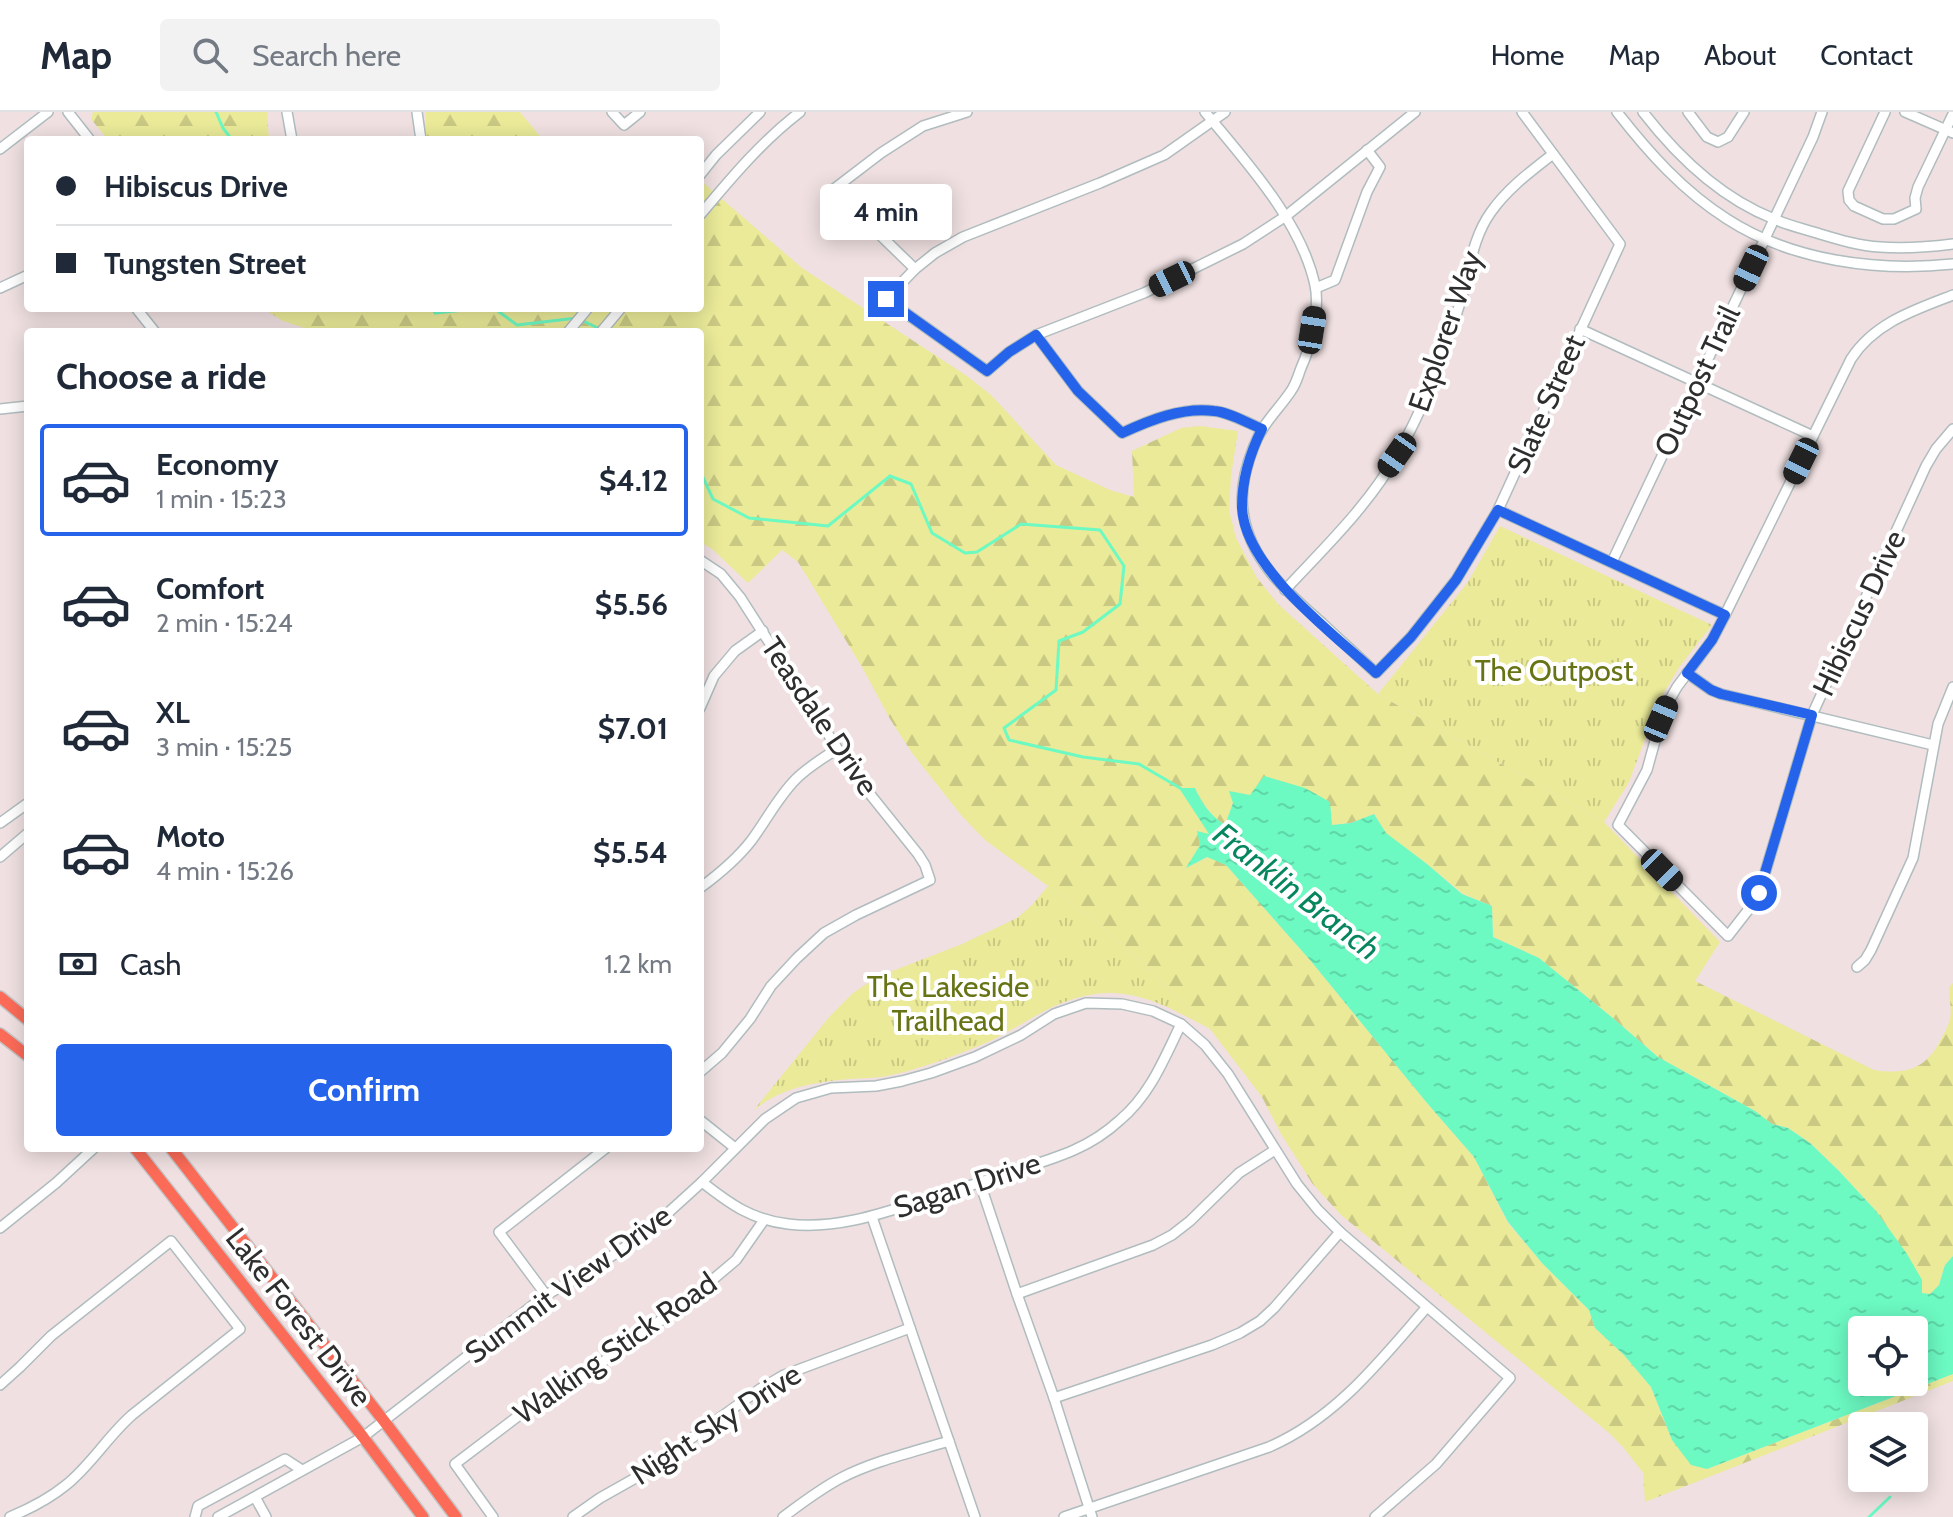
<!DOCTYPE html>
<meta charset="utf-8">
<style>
:root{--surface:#fff;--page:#f2f2f3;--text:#1f2937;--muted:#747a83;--line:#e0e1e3;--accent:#2563eb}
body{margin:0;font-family:Cabin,sans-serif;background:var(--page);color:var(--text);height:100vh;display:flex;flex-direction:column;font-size:30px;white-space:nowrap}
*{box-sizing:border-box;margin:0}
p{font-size:26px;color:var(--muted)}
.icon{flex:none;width:44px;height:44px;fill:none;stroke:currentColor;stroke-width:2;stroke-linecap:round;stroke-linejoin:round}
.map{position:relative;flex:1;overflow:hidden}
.details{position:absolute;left:24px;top:216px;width:680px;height:824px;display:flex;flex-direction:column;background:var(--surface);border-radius:8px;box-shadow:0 4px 20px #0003}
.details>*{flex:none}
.guide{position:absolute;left:24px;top:24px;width:680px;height:176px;border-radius:8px;box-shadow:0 4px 20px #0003;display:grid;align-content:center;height:176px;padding:0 32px;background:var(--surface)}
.buttons{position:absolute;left:1848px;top:1204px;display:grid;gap:16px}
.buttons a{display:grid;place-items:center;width:80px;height:80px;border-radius:8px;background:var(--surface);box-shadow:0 4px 20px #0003;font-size:40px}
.end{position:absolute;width:36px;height:36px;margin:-18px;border:10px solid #2563eb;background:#fff;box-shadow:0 0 0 4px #fff}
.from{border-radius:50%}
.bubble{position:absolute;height:56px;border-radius:8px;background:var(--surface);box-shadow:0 4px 20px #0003;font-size:26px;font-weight:700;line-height:56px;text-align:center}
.car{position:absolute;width:24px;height:48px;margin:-24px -12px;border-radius:10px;box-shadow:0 0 6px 2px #0007;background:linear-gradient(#222 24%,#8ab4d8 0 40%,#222 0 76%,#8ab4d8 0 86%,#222 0)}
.guide b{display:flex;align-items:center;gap:28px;height:76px;font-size:30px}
.guide b+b{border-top:2px solid var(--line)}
.guide i{width:20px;height:20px;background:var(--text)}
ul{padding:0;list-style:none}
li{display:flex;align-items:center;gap:24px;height:112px;margin:0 16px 12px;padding:0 16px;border:4px solid transparent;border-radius:8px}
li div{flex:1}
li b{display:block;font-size:30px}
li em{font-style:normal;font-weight:700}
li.selected{border-color:var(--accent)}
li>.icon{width:72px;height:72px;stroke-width:1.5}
h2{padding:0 32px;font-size:36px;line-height:96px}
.pay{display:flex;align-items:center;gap:20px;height:88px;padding:0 32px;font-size:30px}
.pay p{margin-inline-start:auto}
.primary-button{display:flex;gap:16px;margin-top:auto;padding:16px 32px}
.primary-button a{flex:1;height:92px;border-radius:8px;background:var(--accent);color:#fff;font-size:32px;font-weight:700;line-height:92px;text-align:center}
header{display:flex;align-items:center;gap:48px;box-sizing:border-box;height:112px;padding:0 40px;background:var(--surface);border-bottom:2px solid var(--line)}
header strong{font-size:38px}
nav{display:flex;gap:44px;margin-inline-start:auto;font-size:28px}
.search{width:560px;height:72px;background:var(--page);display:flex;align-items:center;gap:20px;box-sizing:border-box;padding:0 28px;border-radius:8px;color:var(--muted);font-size:30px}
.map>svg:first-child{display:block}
</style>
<header>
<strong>Map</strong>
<div class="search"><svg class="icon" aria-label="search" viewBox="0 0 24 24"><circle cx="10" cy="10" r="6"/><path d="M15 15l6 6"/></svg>Search here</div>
<nav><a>Home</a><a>Map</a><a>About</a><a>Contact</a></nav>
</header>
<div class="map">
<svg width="1953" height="1405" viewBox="0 0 1953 1405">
<defs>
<pattern id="forest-firs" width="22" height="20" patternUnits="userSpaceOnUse" patternTransform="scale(2)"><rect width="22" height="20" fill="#eaea99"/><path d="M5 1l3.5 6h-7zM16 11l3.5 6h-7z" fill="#c9c984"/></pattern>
<pattern id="park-tufts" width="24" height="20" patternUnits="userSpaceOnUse" patternTransform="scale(2)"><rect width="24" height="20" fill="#eaea99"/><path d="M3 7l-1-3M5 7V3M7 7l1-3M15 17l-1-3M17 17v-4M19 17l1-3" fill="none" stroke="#c9c984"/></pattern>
<pattern id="water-ripples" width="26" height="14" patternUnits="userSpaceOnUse" patternTransform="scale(2)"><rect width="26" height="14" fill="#6cf9c2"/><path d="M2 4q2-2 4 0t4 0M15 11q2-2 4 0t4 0" fill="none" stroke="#5ed6a7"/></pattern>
</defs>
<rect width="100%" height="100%" fill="#f0e0e1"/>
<!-- forest -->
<g fill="url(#forest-firs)">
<polygon points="93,0 267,0 269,28 108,28 91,7"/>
<polygon points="426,0 520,0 543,28 426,28"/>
<path d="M700,68L802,156L967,264L991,283L1056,353L1110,378L1134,385L1132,339L1181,316L1200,314L1238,319L1231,364L1229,398L1236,426L1257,466L1279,493L1378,582L1604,710L1720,830L1695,869L1874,958C1907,963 1927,957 1942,925C1945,920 1949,913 1950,907C1952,898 1949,885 1949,875L1953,871V1144L1945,1153L1939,1173L1930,1183L1922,1181L1876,1099L1839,1059L1810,1031L1788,1016L1772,1012L1755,999L1658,945L1614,907L1539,846L1493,825L1492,794L1463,782L1427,752L1385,721L1374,702L1351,711L1332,713L1250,683L1233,691L1225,713C1210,703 1202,692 1195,676L1180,677L1210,723L1198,719L1200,733L1187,755L1208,745L1226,753L1310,848L1427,991L1474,1045L1508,1111L1542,1151L1589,1198L1595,1216L1624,1243L1651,1275L1672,1328L1707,1357L1953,1262V1269L1645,1390L1643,1361L1623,1335L1608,1320L1341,1103L1312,1071L1281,1022L1262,985L1210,917L1149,857L1093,807L985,728L961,703L912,641L890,607L862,555L798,450L782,438L748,471L712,437L700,430V220H317L283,209L262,196H700Z"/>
</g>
<!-- park -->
<g fill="url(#park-tufts)">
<polygon points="1500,414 1712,513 1680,554 1660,587 1629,670 1604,710 1378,582 1468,470"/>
<path d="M1048,774L1093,807L1149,857L1210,917C1174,898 1138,876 1095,882C1055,888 1031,908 996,926C967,940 918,958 887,964C875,966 862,966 850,967C815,970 782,975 754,998L830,904L853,881L877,865L962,832L1017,806L1032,793Z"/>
</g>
<!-- water -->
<path fill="url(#water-ripples)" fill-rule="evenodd" d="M1264,664L1305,676L1330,690L1332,713L1351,711L1374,702L1386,721L1427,752L1462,782L1492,794L1493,825L1539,846L1614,907L1658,945L1755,999L1772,1012L1788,1016L1810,1031L1839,1059L1876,1099L1907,1142L1922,1168V1181L1930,1182L1939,1173L1945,1153L1953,1144V1262L1707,1357L1691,1353L1672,1328L1651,1275L1624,1243L1595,1216L1589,1198L1542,1151L1508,1110L1474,1045L1427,991L1310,848L1226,753L1207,745L1186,756L1200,733L1197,719L1209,722L1179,676H1195C1202,692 1210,703 1225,713L1233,691L1229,679L1250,683ZM1862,1218H1914V1270H1862Z"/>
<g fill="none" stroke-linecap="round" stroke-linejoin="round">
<!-- stream -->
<g stroke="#6cf9c2" stroke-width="3">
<polyline points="216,0 223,16 232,28"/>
<polyline points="299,196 303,197 312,196"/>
<polyline points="432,196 435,201 484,196"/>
<polyline points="494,196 517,213 577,206 602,218"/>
<polyline points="700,359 713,387 749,406 828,414 890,364 911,372 932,421 965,441 977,440 1021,412 1100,418 1124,454 1120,492 1083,520 1059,529 1056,578 1004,616 1009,628 1083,645 1139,652 1180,676"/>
<polyline points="1869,1405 1890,1385"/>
</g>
<!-- minor casing -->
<g stroke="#b0bcbe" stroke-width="12">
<g id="minor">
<polyline points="68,0 90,28"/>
<polyline points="287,0 292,28"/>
<polyline points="417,0 421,28"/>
<polyline points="612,0 624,13 640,0"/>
<path d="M1205,0C1246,50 1301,109 1315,173C1320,197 1311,234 1301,256C1298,264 1296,272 1291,279C1279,297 1262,312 1254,334C1246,354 1240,378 1243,399C1249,448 1288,481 1322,511C1340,528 1358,544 1376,561L1411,525L1456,468L1498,398L1620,132L1522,0"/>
<polyline points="1225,0 1164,43 1100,71 963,125 935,141 915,157 886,187 987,259 1009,240 1036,223 1144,181 1243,132 1286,104 1415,0"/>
<path d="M1617,0C1649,41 1683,79 1727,107C1792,149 1878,160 1953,152"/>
<path d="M1643,0C1677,44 1721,86 1774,107C1789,114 1805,117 1820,122C1840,128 1860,134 1880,135C1904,137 1929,135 1953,132"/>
<polyline points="1688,0 1707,25 1718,30 1728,25 1744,0"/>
<polyline points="1885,0 1848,79 1849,88 1854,94 1883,107 1894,107 1916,97 1915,86 1918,75 1953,2"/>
<polyline points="1905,0 1953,21"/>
<polyline points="0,37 48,0"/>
<polyline points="700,63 716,43 760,0"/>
<path d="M700,103C732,65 761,30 800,0"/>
<polyline points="915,157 877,120 830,80 881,41 923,14 967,0"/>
<polyline points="0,176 28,163"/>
<polyline points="1316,176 1335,168 1367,80 1380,55 1367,38"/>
<path d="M1953,183C1914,198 1874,211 1851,247L1725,503L1712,528L1677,575L1669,589L1661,607L1647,658L1618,713L1728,824L1749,797L1759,781L1812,603L1926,354L1936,337L1953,317"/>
<polyline points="136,196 155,220"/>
<polyline points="1580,217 1813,324"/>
<polyline points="568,220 588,196"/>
<polyline points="601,220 621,196"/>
<path d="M1036,223L1078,279L1122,321C1150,308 1182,295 1214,299C1228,300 1248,311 1262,317"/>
<polyline points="0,297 28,294"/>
<polyline points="1498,398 1725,503"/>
<polyline points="700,448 721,462 740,485 853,661 918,742 925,753 930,768 856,803 824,821 797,846 771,874 750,907 722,941 700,960"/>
<polyline points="1612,450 1813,25 1822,0"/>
<path d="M1285,478C1325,435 1368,394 1397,343C1424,296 1444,243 1460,191C1470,160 1471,128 1491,100C1508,76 1530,60 1553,42"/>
<polyline points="1687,561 1711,578 1721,582 1933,633"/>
<polyline points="700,596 714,564 735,539 763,519"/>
<polyline points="0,711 28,691"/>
<polyline points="0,745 28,721"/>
<path d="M700,776C719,762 737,747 751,729C766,709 778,685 796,667C808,655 823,646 837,637"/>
<polyline points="1857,855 1865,848 1871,838 1913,746 1938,612 1953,575"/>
<polyline points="700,1008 735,1036"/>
<path d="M702,1070C730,1092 752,1108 788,1112C834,1118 881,1102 924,1088C951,1080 979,1071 1005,1062C1028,1054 1052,1048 1074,1038C1090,1031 1107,1020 1120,1008C1150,983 1164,947 1181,912"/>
<polyline points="980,1071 1017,1182 1054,1286 1092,1405"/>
<polyline points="872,1105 975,1405"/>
<polyline points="0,1116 56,1071 94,1036"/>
<polyline points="1017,1182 1153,1133 1172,1123 1190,1109 1239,1061 1275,1038"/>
<polyline points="546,1183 499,1120 606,1036"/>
<path d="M0,1273L20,1255L51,1224L171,1129L240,1217L132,1303C108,1324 91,1353 66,1373C49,1387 29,1397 10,1405"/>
<polyline points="1054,1286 1212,1233 1240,1221 1260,1209 1274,1196 1340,1120"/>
<polyline points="255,1385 266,1405"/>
<polyline points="195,1405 198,1394 285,1347 302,1358"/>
<polyline points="218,1405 363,1325 546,1183 591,1158 647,1120 702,1070 765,1007 796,986 831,976 876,974 902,969 931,961 975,945 1021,923 1054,902 1086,891 1122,892 1153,899 1181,912 1205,933 1228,962 1297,1072 1318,1098 1340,1120 1510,1266 1436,1352 1375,1405"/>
<polyline points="493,1405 455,1352 538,1289 597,1254 685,1191 736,1148 764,1108"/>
<polyline points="573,1405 600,1386 639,1364 760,1277 784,1263 910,1216"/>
<path d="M783,1405C802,1391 820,1377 841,1366C874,1349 913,1340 949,1329"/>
<path d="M1064,1405L1269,1335C1336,1306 1380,1249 1426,1196"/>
</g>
</g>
<!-- major casing -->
<g stroke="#c4c4c4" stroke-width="14">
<g id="major">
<polyline points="0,885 28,908"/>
<polyline points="0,922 28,944"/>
<polyline points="135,1036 363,1325 423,1405"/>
<polyline points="171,1036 384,1309 456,1405"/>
</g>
</g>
<!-- minor -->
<use href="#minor" stroke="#fff" stroke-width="9"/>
<!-- major -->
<use href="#major" stroke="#fc6b58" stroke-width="11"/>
</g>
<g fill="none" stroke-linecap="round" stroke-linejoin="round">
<!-- route -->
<path stroke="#2563eb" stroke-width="10" d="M886,187L987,259L1009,240L1036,223L1078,279L1122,321C1150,308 1182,295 1214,299C1229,300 1247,311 1262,317C1250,341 1242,367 1242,395C1244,456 1334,522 1376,561L1411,525L1456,468L1498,398L1725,503L1712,528L1687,561L1711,578L1721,582L1812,603L1759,781"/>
</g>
<g text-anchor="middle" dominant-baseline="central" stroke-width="8" stroke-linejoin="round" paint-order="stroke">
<!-- street labels -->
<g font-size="30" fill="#2e2e2e" stroke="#fff">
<text transform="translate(1445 219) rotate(-71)">Explorer Way</text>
<text transform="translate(1697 269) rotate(-65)">Outpost Trail</text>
<text transform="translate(1546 292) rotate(-66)">Slate Street</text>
<text transform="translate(1859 501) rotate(-65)">Hibiscus Drive</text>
<text transform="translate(820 604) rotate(56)">Teasdale Drive</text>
<text transform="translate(967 1073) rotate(-18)">Sagan Drive</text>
<text transform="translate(568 1172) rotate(-36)">Summit View Drive</text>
<text transform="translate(299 1205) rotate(52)">Lake Forest Drive</text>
<text transform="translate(615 1236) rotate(-35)">Walking Stick Road</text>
<text transform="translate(716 1312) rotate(-33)">Night Sky Drive</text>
</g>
<!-- park labels -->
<g font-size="30" fill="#677415" stroke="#fff">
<text x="1554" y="558">The Outpost</text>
<text x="948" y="874">The Lakeside<tspan x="948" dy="34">Trailhead</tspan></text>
</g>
<!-- water labels -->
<g font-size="32" font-style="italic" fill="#06865e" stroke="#fff">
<text transform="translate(1297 779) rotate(38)">Franklin Branch</text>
</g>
</g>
</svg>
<div class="buttons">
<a><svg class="icon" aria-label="locate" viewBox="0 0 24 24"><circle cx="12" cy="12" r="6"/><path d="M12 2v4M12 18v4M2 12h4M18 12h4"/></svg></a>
<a><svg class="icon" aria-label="layers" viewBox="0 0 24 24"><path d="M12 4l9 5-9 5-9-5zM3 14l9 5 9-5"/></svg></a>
</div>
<i class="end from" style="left:1759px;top:781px"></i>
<i class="end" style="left:886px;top:187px"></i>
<div class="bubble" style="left:820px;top:72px;width:132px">4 min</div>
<i class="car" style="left:1751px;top:156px;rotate:205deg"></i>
<i class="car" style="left:1172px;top:167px;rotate:244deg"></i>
<i class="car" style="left:1312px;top:218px;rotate:9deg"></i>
<i class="car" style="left:1397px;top:343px;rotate:215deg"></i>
<i class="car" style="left:1801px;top:349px;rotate:206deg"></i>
<i class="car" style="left:1661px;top:607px;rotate:23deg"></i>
<i class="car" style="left:1662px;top:758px;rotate:135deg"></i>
<div class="guide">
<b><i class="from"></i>Hibiscus Drive</b>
<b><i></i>Tungsten Street</b>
</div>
<section class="details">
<h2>Choose a ride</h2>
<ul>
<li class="selected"><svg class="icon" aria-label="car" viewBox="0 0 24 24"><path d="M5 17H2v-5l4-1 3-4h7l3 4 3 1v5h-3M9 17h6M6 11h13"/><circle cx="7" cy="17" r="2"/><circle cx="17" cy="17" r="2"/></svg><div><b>Economy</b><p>1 min · 15:23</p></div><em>$4.12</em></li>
<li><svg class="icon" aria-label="car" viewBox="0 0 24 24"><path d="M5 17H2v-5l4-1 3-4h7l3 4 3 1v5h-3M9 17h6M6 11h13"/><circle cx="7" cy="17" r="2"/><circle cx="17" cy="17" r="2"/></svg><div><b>Comfort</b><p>2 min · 15:24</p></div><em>$5.56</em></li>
<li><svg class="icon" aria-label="car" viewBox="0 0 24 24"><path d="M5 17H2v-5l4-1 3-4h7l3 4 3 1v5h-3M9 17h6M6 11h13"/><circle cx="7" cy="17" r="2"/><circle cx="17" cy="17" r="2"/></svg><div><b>XL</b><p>3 min · 15:25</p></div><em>$7.01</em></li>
<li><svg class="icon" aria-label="car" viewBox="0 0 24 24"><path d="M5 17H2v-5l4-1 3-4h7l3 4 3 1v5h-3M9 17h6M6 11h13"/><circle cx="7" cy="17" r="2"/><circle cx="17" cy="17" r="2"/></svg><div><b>Moto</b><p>4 min · 15:26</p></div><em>$5.54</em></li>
</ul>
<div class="pay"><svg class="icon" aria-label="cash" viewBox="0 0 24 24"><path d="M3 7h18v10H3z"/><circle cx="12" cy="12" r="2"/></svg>Cash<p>1.2 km</p></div>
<div class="primary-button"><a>Confirm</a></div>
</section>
</div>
